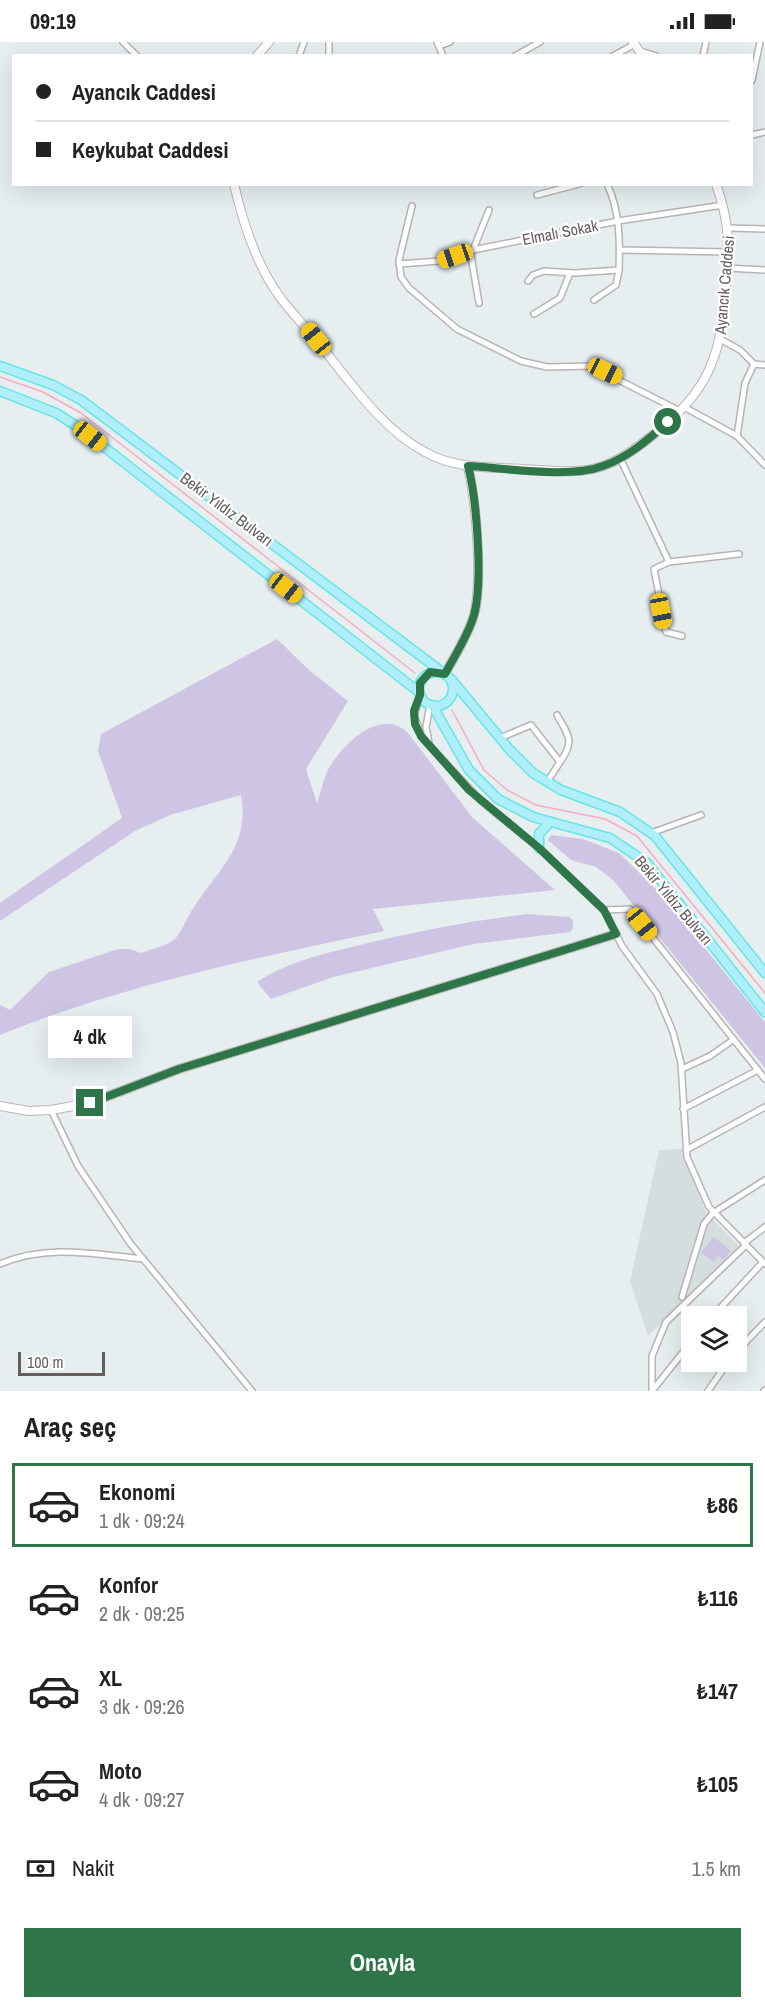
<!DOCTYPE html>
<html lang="tr">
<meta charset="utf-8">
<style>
:root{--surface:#fff;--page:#f2f2f2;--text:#222;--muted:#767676;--line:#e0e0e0;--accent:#2e7649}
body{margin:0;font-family:"Archivo Narrow",sans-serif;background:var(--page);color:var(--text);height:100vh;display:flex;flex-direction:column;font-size:22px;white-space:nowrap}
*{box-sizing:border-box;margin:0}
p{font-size:20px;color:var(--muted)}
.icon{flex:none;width:33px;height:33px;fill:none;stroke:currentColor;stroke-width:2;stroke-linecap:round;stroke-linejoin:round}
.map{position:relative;height:1349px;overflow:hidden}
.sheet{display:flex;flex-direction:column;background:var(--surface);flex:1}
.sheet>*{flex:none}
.guide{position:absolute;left:12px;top:12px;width:741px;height:132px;border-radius:0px;box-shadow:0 6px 24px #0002;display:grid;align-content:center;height:132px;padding:0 24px;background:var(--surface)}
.buttons{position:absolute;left:681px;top:1264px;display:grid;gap:12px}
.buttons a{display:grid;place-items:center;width:66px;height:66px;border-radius:0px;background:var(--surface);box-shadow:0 6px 24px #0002;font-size:30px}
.scale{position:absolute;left:18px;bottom:15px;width:87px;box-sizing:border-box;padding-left:6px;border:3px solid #655d5e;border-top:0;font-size:16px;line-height:21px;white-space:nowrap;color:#655d5e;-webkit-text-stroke:4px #fff;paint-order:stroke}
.end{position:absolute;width:27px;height:27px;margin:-14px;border:8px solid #2e7649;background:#fff;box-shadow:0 0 0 3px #fff}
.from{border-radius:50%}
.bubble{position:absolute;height:42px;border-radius:0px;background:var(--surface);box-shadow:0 6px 24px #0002;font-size:20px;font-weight:800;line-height:42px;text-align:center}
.car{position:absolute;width:18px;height:36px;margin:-18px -9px;border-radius:8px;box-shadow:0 0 4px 2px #0007;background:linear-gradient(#f5c518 24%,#345 0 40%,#f5c518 0 76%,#345 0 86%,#f5c518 0)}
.guide b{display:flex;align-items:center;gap:21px;height:57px;font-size:22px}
.guide b+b{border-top:2px solid var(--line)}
.guide i{width:15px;height:15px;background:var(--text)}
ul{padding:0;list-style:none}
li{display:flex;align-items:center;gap:18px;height:84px;margin:0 12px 9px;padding:0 12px;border:3px solid transparent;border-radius:0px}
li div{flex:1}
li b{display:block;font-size:22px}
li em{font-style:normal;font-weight:800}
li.current{border-color:var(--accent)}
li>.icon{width:54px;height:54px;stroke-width:1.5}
h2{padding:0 24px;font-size:27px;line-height:72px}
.pay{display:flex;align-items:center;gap:15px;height:66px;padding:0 24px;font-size:22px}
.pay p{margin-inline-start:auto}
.action{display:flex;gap:12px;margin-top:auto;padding:12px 24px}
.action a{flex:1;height:69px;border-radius:0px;background:var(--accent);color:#fff;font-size:24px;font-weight:800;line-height:69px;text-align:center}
.status{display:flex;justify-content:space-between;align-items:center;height:42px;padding:0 30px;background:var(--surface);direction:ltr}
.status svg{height:16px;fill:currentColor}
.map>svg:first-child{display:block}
</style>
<div class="status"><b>09:19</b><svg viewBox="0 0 49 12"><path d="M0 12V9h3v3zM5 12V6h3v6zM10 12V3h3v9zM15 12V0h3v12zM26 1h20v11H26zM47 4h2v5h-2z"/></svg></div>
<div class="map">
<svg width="765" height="1349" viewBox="0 0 765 1349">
<rect width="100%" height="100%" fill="#e6eeef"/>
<!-- education -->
<polygon fill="#d4dede" points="682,1107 705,1169 740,1205 648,1294 630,1239 659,1108"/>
<!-- green -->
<g fill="#cec4e4">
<path d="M277,597L309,628L348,659L306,727L317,761C321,750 323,737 329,726C343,702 381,664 408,691L472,775L555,848L373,867L384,889C255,916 122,943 0,993V963L10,968L49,930L118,907H130L141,911C151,907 167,904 175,897C181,891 188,873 194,865C219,827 250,804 241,753L170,773L135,789L0,879V861L122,776L98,709L101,692Z"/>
<polygon points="551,793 583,797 619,811 659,850 765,980 765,1026 613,838 596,825 571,818 548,798"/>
<path d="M528,872L569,875L573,878V886L570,890L474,902L333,935L271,957L257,940C289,919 323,912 360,903C417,889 471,879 528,872Z"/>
<polygon points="714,1195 731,1209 723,1218 718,1214 713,1220 701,1210"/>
</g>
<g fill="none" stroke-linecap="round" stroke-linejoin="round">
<!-- stream -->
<g stroke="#f9abc0" stroke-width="1.5">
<polyline points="0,335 43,350 81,371 415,631"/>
<polyline points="452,668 484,728 507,748 536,763 605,777 637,794 765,951"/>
</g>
<!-- street casing -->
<g stroke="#b9b3b3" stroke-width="8">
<g id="street">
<polyline points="123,0 137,14"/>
<polyline points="437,0 443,14"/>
<polyline points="439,4 450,0"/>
<polyline points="640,9 656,14"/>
<polyline points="299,14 304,0"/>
<polyline points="329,14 329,0"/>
<polyline points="515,14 540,0"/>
<polyline points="613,14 635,2"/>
<polyline points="703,14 706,0"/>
<polyline points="752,38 760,0"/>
<polyline points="752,93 765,90"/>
<polyline points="537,153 579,142"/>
<polyline points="412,164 399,218 401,235 409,246 457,287 521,319 547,325 591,324 680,369"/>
<polyline points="729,186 765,187"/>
<polyline points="470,208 479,261"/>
<polyline points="473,208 489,168"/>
<polyline points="620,208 728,210"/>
<polyline points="399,222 439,219 473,208 618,179 723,163"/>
<polyline points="727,226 765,228"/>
<path d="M528,239L533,233L544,229L574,231L619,228C620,199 620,169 607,142"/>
<polyline points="594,258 616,243 619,228"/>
<polyline points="534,272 560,256 570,231"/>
<polyline points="720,297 740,308 754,322"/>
<polyline points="684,365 737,394 765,423"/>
<polyline points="737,394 745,341 754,322 765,323"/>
<polyline points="620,416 669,520"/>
<polyline points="682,594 666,590 654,527 669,520 739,512"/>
<polyline points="420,653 414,674 424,698 481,759 539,806 604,868 622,904 657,952 673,990 681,1021 687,1115 709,1165 765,1222"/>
<path d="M557,673C569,694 575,699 560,720"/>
<polyline points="500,696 531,683 560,720 547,740"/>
<polyline points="429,701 426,685 430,662"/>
<polyline points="651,791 701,773"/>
<polyline points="604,868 630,867 765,1037"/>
<polyline points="682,1027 710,1014 733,998"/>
<polyline points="683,1067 758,1028"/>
<polyline points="51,1068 78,1124 130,1201 252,1349"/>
<polyline points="686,1108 765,1065"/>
<polyline points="744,1201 765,1185"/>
<path d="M0,1222C47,1202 94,1212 143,1217"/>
<polyline points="682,1255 704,1182 713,1171 765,1138"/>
<polyline points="712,1275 763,1220"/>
<polyline points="736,1310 765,1280"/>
<polyline points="652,1349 652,1314 666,1280 746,1203"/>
<polyline points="652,1349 692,1299"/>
<polyline points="708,1349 728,1320"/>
<polyline points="764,1349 765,1348"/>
</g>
</g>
<!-- secondary casing -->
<g stroke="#bcb4b5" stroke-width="10">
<g id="secondary">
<polyline points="633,0 643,14"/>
<polyline points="257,14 269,0"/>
<path d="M234,142C243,181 256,223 280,255C292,272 308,287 321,304C351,341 382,387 425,410C455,427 489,425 522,427C549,428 577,433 603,424C621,418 638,405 653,393C712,346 721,313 726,240C729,199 730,182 716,142"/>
<path d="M445,632C455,613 468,594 474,573C483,539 476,459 468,425"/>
<polyline points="0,1064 28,1069 51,1068 90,1061 179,1027 616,892"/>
</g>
</g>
<!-- primary casing -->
<g stroke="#66e5e7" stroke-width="11">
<g id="primary">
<polyline points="0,324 53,343 81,358 442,630"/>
<polyline points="0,349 56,371 81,387 420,651"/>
<circle cx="436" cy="647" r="17"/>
<polyline points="451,637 509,707 533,731 561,748 620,770 655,794 765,931"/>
<polyline points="432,663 469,728 498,757 533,775 610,796 647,821 765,970"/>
<polyline points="539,806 539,792 550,780"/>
</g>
</g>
<!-- street -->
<use href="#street" stroke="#fff" stroke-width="5"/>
<!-- secondary -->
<use href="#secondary" stroke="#fff" stroke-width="8"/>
<!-- primary -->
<use href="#primary" stroke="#b0eff9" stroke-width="8"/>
</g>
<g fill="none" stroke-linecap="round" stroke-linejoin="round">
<!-- route -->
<path stroke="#2e7649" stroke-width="8" d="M90,1061L179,1027L616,892L604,868L539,806L469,748L421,694L415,682L414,669L420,653V641L430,630L445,632C455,613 468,594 474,573C483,540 477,459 468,424C506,426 568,437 603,424C627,416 649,397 668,380"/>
</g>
<g text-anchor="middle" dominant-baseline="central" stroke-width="4.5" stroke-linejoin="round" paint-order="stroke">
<!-- street labels -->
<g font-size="16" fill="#655d5e" stroke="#fff">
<text transform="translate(560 190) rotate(-11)">Elmalı Sokak</text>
<text transform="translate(724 243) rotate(-85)">Ayancık Caddesi</text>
<text transform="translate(227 467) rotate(37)">Bekir Yıldız Bulvarı</text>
<text transform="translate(674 858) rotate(50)">Bekir Yıldız Bulvarı</text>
</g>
</g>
</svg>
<div class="buttons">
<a><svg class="icon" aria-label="layers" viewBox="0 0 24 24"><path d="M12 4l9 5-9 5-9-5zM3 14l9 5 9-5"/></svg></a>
</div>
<div class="scale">100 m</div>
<i class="end from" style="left:668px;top:380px"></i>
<i class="end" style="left:90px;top:1061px"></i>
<div class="bubble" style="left:48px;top:974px;width:84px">4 dk</div>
<i class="car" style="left:455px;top:214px;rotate:251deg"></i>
<i class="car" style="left:316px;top:297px;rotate:321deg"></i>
<i class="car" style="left:605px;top:329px;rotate:116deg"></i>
<i class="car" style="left:90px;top:394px;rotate:128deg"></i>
<i class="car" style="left:286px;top:546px;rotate:128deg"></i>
<i class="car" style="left:661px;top:569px;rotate:169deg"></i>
<i class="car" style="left:642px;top:882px;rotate:141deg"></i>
<div class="guide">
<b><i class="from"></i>Ayancık Caddesi</b>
<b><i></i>Keykubat Caddesi</b>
</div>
</div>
<section class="sheet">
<h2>Araç seç</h2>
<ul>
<li class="current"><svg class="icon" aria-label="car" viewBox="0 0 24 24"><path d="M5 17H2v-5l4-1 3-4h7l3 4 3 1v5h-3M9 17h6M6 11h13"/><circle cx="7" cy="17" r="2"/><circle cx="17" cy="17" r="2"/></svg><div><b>Ekonomi</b><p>1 dk · 09:24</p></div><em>₺86</em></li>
<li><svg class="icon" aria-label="car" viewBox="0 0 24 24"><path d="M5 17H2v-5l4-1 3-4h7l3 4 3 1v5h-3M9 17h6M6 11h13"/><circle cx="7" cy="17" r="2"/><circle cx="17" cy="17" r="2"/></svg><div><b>Konfor</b><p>2 dk · 09:25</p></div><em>₺116</em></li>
<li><svg class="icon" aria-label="car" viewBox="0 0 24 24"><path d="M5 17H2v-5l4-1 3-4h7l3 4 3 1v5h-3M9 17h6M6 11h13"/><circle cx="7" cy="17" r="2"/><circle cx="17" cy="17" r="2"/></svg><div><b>XL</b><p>3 dk · 09:26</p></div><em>₺147</em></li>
<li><svg class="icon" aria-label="car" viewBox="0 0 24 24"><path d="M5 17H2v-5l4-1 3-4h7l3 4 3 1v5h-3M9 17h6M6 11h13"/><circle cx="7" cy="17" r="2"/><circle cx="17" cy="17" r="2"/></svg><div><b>Moto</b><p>4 dk · 09:27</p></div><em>₺105</em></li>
</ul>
<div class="pay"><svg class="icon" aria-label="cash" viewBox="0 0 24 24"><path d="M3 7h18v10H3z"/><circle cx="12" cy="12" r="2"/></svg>Nakit<p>1.5 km</p></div>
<div class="action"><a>Onayla</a></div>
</section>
